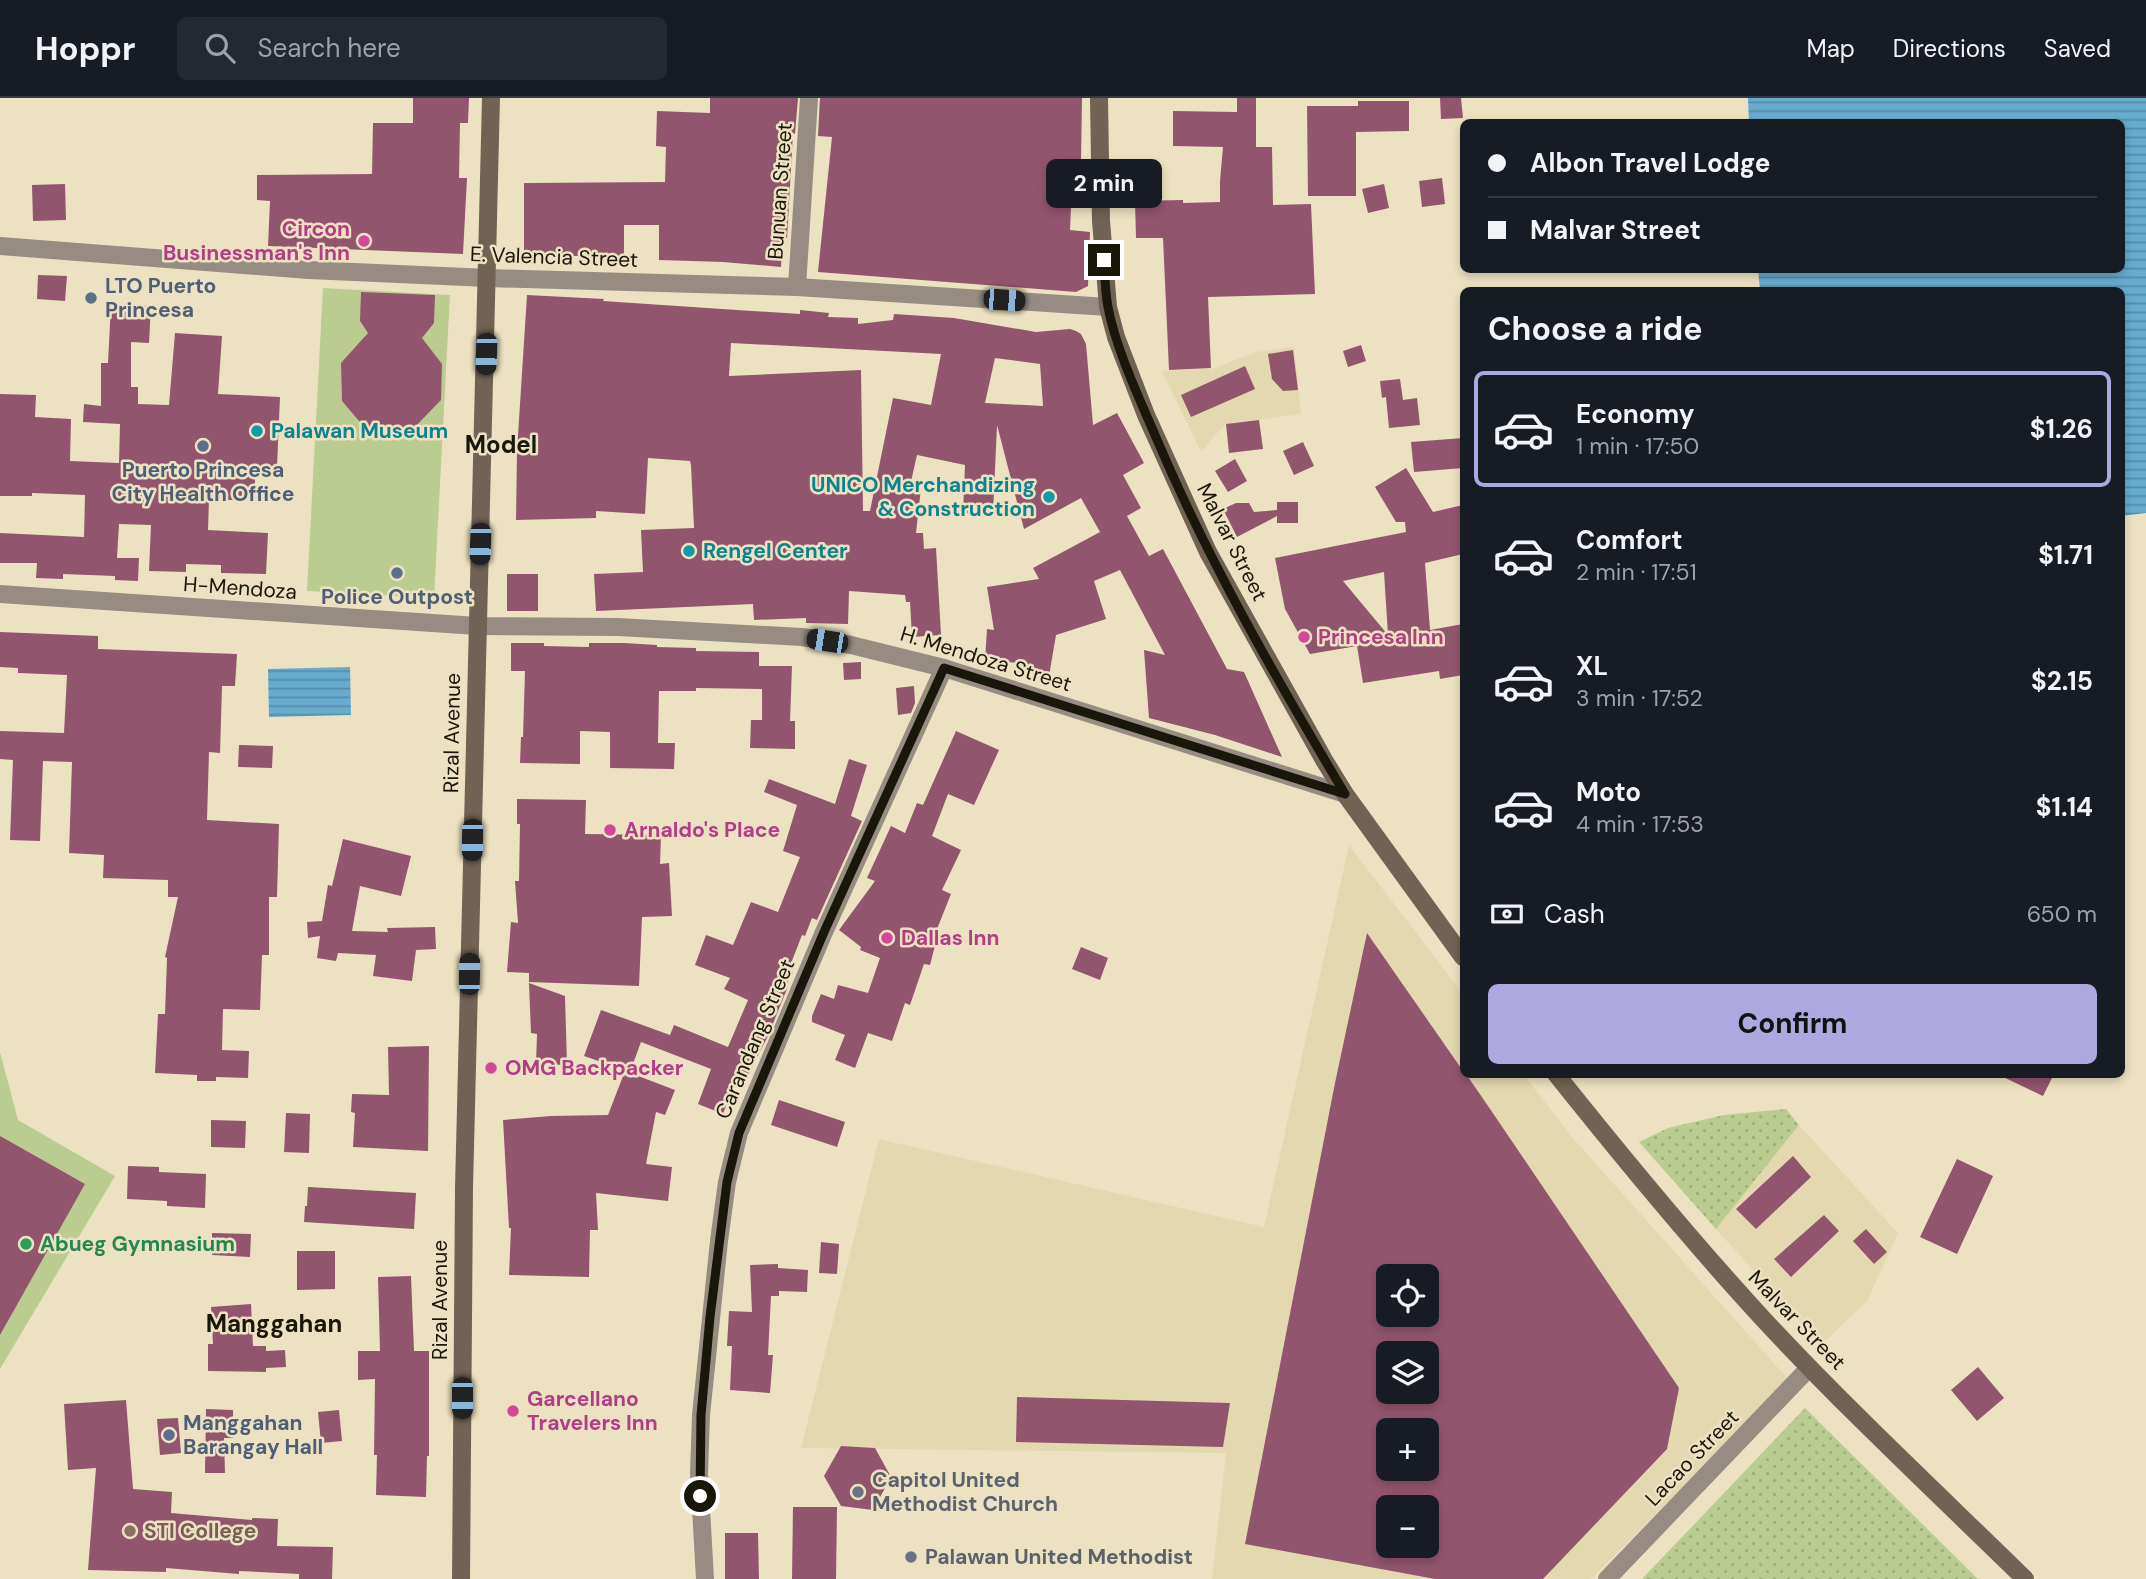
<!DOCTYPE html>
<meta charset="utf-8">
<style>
:root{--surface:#171b24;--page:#242831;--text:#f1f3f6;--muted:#9ea1a6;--line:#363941;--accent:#aea8e0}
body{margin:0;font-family:"DM Sans",sans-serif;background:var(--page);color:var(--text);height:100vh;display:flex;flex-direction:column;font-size:26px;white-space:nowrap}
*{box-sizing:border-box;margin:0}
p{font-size:23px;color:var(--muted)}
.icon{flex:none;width:38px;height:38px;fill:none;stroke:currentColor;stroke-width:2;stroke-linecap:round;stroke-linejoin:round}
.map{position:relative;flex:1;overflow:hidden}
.side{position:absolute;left:1460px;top:189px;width:665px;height:791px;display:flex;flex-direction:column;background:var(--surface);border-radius:10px;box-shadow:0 4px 10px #0003}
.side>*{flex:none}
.top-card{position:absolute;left:1460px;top:21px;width:665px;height:154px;border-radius:10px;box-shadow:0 4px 10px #0003;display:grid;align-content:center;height:154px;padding:0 28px;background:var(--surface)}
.buttons{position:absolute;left:1376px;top:1166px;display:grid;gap:14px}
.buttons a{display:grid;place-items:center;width:63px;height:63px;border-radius:10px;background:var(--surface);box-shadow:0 4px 10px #0003;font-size:35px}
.end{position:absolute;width:32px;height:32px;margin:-16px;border:9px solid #19160a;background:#fff;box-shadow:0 0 0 4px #fff}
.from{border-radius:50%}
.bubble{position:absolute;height:49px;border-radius:10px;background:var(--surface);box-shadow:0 4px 10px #0003;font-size:23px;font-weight:700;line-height:49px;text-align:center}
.car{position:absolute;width:21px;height:42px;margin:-21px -10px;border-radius:9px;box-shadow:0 0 5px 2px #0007;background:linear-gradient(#222 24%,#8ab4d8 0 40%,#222 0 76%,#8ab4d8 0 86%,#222 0)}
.top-card b{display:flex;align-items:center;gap:24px;height:66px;font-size:26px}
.top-card b+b{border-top:2px solid var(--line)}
.top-card i{width:18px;height:18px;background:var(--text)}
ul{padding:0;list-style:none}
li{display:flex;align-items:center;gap:21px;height:116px;margin:0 14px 10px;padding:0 14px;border:4px solid transparent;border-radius:10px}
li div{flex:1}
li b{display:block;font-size:26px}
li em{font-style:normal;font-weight:700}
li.selected{border-color:var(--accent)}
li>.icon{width:63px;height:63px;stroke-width:1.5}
h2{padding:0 28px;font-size:32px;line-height:84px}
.pay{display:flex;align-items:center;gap:18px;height:77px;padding:0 28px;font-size:26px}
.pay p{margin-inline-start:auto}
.action{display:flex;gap:14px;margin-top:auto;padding:14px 28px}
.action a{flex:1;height:80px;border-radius:10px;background:var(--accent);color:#111;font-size:28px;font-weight:700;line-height:80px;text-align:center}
header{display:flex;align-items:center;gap:42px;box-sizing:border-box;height:98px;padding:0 35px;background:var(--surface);border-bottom:2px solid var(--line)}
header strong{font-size:33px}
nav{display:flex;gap:38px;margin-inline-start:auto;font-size:24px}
.search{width:490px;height:63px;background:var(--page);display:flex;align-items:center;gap:18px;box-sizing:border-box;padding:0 24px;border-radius:10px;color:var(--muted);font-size:26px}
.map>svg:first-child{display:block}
</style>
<header>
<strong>Hoppr</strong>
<div class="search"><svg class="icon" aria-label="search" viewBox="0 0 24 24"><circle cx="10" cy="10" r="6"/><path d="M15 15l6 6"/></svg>Search here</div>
<nav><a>Map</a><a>Directions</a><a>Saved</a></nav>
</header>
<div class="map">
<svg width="2146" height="1481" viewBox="0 0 2146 1481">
<defs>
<pattern id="grass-dots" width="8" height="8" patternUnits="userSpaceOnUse" patternTransform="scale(1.75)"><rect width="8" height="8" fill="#bbcc90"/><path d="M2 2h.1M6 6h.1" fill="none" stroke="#a0ae7b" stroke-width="1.8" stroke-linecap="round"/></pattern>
<pattern id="water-rules" width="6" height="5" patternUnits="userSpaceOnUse" patternTransform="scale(1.75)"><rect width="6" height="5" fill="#67accf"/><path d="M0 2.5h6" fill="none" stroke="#548ba6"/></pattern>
</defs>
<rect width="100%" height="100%" fill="#ece2c2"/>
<!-- built -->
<g fill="#e4d8b0" fill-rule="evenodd">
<polygon points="1294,249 1301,316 1225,326 1201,354 1162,273 1212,271 1256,254"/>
<path d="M1349,747L1463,896V976L1524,977L1571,1038L1789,1282L1591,1481H1212L1226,1355L801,1350L879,1041L1264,1129ZM1388,1178H1426V1216H1388ZM1388,1255H1426V1293H1388ZM1388,1332H1426V1370H1388ZM1388,1409H1426V1447H1388Z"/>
<polygon points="1799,1027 1898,1135 1867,1203 1821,1247 1716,1131"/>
</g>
<!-- grass -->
<g fill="url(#grass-dots)">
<polygon points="1786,1011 1799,1027 1716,1131 1639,1044 1668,1030 1724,1017"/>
<polygon points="1805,1310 1978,1481 1642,1481"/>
</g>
<!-- park -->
<g fill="#bbcc90">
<polygon points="323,190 450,197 434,500 307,493"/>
<polygon points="0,954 18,1022 115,1078 0,1271"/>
</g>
<!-- water -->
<g fill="url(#water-rules)">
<polygon points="1748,0 2146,0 2146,415 2121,418 2121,192 1760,192 1758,172 2121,172 2121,24 1749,24"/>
<polygon points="350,569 351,617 269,619 268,571"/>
</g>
<!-- building -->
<g fill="#92556e" fill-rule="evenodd">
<polygon points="413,0 469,0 468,25 460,25 459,80 467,80 463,156 268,148 270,103 257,102 257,77 372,76 373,25 413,25"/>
<polygon points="710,0 798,0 795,36 793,35 787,140 783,140 781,169 723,164 659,162 659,127 624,127 624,158 524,158 524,85 665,84 666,49 656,48 657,13 710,15"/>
<polygon points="820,0 1082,0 1081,64 1073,63 1070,132 1090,134 1088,188 1076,194 818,174 832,39 818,38"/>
<polygon points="1237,0 1256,0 1256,49 1272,49 1273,107 1311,106 1315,196 1208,199 1211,270 1169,272 1163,140 1136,140 1135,103 1183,102 1183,105 1220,104 1220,83 1223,49 1173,48 1173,13 1237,14"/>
<polygon points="1440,0 1461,0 1463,20 1441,21"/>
<polygon points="1358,3 1409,3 1409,33 1356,34 1356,98 1308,98 1307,8 1358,8"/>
<polygon points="1442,80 1445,106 1422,109 1419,83"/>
<polygon points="65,86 66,122 33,123 32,87"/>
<polygon points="1384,86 1389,110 1368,115 1362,91"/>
<polygon points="38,177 67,178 65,203 37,201"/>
<polygon points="361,194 435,197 434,225 422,240 442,266 441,302 412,332 365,330 342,303 341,265 368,235 360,223"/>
<path d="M527,197L604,201L603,203L737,212L800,216V212L829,215L828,219L858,220V226L893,222L894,216L954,220L1036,234L1070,231L1076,233L1081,236L1086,246L1093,327L1117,315L1144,365L1123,377L1141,410L1127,418L1149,458L1163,451L1227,571L1244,574L1282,659L1215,637L1149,620L1144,552L1165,557L1120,472L1094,483L1106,521L1056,537L1049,578L1018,572L1019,565L985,562L987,531L994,532L987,489L1039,481L1033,470L1100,434L1081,400L1024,431L997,327L993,416L963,415L965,367L917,357L910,388L921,390L916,435H923L924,451L936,450L941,537L912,539L910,504H906L905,497L849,493L848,526L806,525V520L754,522L753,506L596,513L594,476L643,474L641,432L694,430L691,367L690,363L648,360L645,416L596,413V420L516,422L517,353ZM731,245L941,256L931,307L893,300L870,413H863L861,272L729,278ZM995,260L1040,266L1043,308L985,305Z"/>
<polygon points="111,206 151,208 149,245 131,244 131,289 138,289 138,306 169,307 175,235 222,238 218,296 280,299 277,369 255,368 255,402 209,402 208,432 268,435 266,476 221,475 221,467 186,466 186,474 149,473 151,427 119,426 117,460 139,460 138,483 115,482 115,478 63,476 63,481 36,480 37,465 0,465 0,435 84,439 85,397 32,395 32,398 0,398 0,296 36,297 35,319 71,321 70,363 119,365 120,326 83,324 84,306 101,308 101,265 108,265"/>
<polygon points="1361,247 1366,263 1348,269 1343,253"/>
<polygon points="1293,252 1298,292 1283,293 1272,281 1268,256"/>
<polygon points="1245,268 1255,291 1191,319 1181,297"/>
<polygon points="1400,281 1403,302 1417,300 1420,327 1389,330 1386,299 1382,300 1380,283"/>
<polygon points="1259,322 1263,351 1229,355 1226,326"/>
<polygon points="1463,340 1463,370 1414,374 1411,344"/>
<polygon points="1303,344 1314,368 1294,377 1283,353"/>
<polygon points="1235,361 1247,383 1228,394 1215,373"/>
<path d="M1406,370L1433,414L1463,407V456L1425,465L1430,532L1463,526V577L1440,581L1439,573L1363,585L1357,548L1310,556L1285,511L1275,460L1406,434L1405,424H1396L1375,389ZM1384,474L1388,537L1343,483Z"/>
<polygon points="1277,404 1298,404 1298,425 1277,425 1277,418 1237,439 1223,411 1236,405 1249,405 1254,414 1277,412"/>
<rect x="507" y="476" width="31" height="37"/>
<polygon points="0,534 98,538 98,551 237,556 235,588 222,588 220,655 209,654 207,722 279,726 277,799 269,799 269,857 262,857 260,912 223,911 222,952 249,953 248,980 216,979 216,983 197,983 197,977 155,975 158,916 165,916 167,860 165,859 178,799 168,799 168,782 103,780 104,757 69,755 72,664 43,663 40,743 10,742 13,662 0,661 0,633 64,635 67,577 18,575 18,570 0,569"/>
<polygon points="511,545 544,545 544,548 589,549 589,545 624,545 657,547 657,549 696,550 696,553 759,554 759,568 792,568 790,623 795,623 795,651 750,650 751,622 762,622 762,591 696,590 696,593 659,593 658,645 675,645 674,671 610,670 610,634 580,633 580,666 520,665 521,639 523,639 525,573 511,573"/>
<polygon points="861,564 861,581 844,582 843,565"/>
<polygon points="914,588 915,605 911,615 898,617 896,590"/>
<polygon points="956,633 999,652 974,707 948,696 932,738 961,752 942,792 951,796 935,836 938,836 930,867 924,866 910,907 905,905 892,943 868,935 855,970 835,962 845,937 812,924 812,918 821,896 834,901 838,887 868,895 880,860 860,852 861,849 839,832 875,783 867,780 891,728 905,735 917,705 923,707"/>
<polygon points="239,647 273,648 272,670 238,669"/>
<polygon points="849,661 867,667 851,718 862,723 817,822 812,820 805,838 802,837 788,873 793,874 788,883 787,891 768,938 743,987 735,984 723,1016 698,1006 711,971 641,944 630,974 584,958 601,912 670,937 674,927 728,949 748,902 724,891 730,880 695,867 706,837 733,847 751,804 778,814 800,759 783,753 797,707 764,694 769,681 835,706"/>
<polygon points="517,701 586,702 585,736 661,737 660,766 669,765 672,818 642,819 639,888 529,884 529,875 507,874 511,824 518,825 515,783 519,783 520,726 517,726"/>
<polygon points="343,741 411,758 401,798 360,788 352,833 388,834 387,830 435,829 436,851 416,852 412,883 373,878 376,857 338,855 336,863 317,860 320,838 308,840 307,824 322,823 328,787 332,788"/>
<path d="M1367,835L1463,973V976H1466L1486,1005L1679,1290L1667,1351L1543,1481H1435L1245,1446L1335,985ZM1388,1178H1426V1216H1388ZM1388,1255H1426V1293H1388ZM1388,1332H1426V1370H1388ZM1388,1409H1426V1447H1388Z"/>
<polygon points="1081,849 1108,860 1100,882 1072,871"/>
<polygon points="529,885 565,898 567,967 536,966 537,936 531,935"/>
<polygon points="429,948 428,1053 353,1049 355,1015 351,1014 352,996 389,997 388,949"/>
<polygon points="625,973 675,992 665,1017 656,1014 646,1066 672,1069 668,1103 596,1095 598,1132 590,1132 589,1179 509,1177 511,1130 509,1130 503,1022 551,1018 608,1017"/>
<polygon points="1997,976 2054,976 2043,998"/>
<polygon points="779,1002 845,1024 837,1049 771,1027"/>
<polygon points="286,1015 310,1016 309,1055 284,1054"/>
<polygon points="211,1022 246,1023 245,1050 211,1049"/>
<polygon points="0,1038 85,1086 0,1237"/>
<polygon points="1793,1058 1811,1079 1756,1131 1736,1111"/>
<polygon points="1957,1061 1993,1078 1957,1156 1920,1139"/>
<polygon points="128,1068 159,1069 159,1074 206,1076 205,1110 167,1108 167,1103 127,1101"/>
<polygon points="308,1089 416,1095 414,1131 304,1124 305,1108 307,1108"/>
<polygon points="1824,1117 1839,1133 1791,1179 1774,1161"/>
<polygon points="1866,1131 1887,1154 1874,1166 1853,1143"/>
<polygon points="212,1135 251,1136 250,1159 212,1157"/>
<polygon points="821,1144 839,1146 837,1176 819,1175"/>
<polygon points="297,1153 335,1153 335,1191 297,1192"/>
<polygon points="778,1166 778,1170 808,1172 807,1194 779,1193 779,1198 771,1198 768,1257 773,1257 770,1295 730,1292 732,1248 727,1248 729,1213 752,1214 750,1167"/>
<polygon points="411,1178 414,1253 429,1253 429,1358 427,1358 426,1399 376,1397 377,1357 374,1357 375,1281 358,1282 358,1253 380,1253 378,1179"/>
<polygon points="251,1206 253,1248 266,1248 266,1253 285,1252 286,1269 266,1270 266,1274 208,1273 208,1246 213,1246 211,1209"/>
<polygon points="1978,1269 2004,1300 1977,1323 1951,1292"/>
<polygon points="1017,1299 1230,1305 1223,1349 1016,1344"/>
<polygon points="126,1302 133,1391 172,1394 171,1415 252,1422 252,1420 278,1421 277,1448 333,1449 332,1481 299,1481 299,1476 239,1473 239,1476 166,1470 166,1474 88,1472 96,1370 68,1372 64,1306"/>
<polygon points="206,1311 233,1312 233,1340 224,1340 225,1375 205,1375"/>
<polygon points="339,1312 342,1343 321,1345 318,1314"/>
<polygon points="178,1320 181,1355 160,1357 157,1321"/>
<polygon points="841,1348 875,1350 891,1379 873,1412 841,1408 824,1378"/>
<polygon points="793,1409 837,1409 836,1481 792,1481"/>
<polygon points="725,1435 758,1435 759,1481 725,1481"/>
</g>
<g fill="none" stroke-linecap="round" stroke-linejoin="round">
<!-- street -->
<g stroke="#968c81" stroke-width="18">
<polyline points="0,148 309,172 488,180 797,189 1108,209"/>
<polyline points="797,189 809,0"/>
<polyline points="0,496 477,528 618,529 802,539 851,547 944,570 1345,696"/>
<polyline points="705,1481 699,1375 701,1317 719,1143 727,1084 739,1035 824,834 944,570"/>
<polyline points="1607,1481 1809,1270"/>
</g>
<!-- secondary -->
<g stroke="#716353" stroke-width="18">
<polyline points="1099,0 1101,123 1108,209 1116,239 1146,317 1208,454 1324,662 1345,696 1463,859"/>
<path d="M1556,976C1623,1060 1692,1144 1765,1223C1848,1312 1938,1396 2025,1481"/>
<polyline points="461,1481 464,1090 491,0"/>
</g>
</g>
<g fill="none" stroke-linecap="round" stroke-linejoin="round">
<!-- route -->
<path stroke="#19160a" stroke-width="9" d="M700,1398L701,1317L710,1219L727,1084L739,1035L824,834L944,570L1345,696C1277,582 1210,466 1158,344C1141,304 1116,252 1108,209C1105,194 1105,177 1104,162"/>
</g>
<!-- markers -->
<g fill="#d1479c" stroke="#ece2c2" stroke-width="2.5">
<circle cx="364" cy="143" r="7"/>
<circle cx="1304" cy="539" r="7"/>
<circle cx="610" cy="732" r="7"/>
<circle cx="887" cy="840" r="7"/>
<circle cx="491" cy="970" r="7"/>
<circle cx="513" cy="1313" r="7"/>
</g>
<g fill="#5c6f8a" stroke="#ece2c2" stroke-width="2.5">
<circle cx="91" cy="200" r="7"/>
<circle cx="203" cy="348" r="7"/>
<circle cx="397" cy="475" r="7"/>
<circle cx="169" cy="1337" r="7"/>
</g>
<g fill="#0f9aa8" stroke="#ece2c2" stroke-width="2.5">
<circle cx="257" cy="333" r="7"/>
<circle cx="1049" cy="399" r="7"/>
<circle cx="689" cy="453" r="7"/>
</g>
<circle fill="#2e9e5b" stroke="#ece2c2" stroke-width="2.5" cx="26" cy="1146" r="7"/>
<g fill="#6b7280" stroke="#ece2c2" stroke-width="2.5">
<circle cx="858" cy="1394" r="7"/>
<circle cx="911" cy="1459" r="7"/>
</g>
<circle fill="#8d6e63" stroke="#ece2c2" stroke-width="2.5" cx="130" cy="1433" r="7"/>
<g text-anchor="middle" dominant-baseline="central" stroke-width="5" stroke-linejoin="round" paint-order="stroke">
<!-- street labels -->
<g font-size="21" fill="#19160a" stroke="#ece2c2">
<text transform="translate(780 93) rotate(-86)">Bunuan Street</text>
<text transform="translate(554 159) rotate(2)">E. Valencia Street</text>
<text transform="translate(1232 444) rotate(63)">Malvar Street</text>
<text transform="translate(240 490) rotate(4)">H-Mendoza</text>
<text transform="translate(986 561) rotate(17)">H. Mendoza Street</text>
<text transform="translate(452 635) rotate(-89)">Rizal Avenue</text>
<text transform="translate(755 941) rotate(-67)">Carandang Street</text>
<text transform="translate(440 1202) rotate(-90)">Rizal Avenue</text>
<text transform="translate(1797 1222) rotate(46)">Malvar Street</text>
<text transform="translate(1692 1360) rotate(-46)">Lacao Street</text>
</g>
<!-- hotel labels -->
<g font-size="21" font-weight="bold" fill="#b23c85" stroke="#ece2c2" text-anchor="start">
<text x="350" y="131" text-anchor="end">Circon<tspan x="350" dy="24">Businessman's Inn</tspan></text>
<text x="1318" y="539">Princesa Inn</text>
<text x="624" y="732">Arnaldo's Place</text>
<text x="901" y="840">Dallas Inn</text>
<text x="505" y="970">OMG Backpacker</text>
<text x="527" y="1301">Garcellano<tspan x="527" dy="24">Travelers Inn</tspan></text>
</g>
<!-- service labels -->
<g font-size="21" font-weight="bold" fill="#4e5e75" stroke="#ece2c2" text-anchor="start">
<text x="105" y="188">LTO Puerto<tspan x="105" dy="24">Princesa</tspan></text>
<text x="203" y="372" text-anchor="middle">Puerto Princesa<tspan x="203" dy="24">City Health Office</tspan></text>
<text x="397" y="499" text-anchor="middle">Police Outpost</text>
<text x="183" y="1325">Manggahan<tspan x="183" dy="24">Barangay Hall</tspan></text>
</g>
<!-- culture labels -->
<g font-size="21" font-weight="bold" fill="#0d838f" stroke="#ece2c2" text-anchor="start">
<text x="271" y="333">Palawan Museum</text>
<text x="1035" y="387" text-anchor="end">UNICO Merchandizing<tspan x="1035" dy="24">&amp; Construction</tspan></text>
<text x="703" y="453">Rengel Center</text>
</g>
<!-- leisure labels -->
<g font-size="21" font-weight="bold" fill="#27864d" stroke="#ece2c2" text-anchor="start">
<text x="40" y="1146">Abueg Gymnasium</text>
</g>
<!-- worship labels -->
<g font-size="21" font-weight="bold" fill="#5b616d" stroke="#ece2c2" text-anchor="start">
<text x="872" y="1382">Capitol United<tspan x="872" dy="24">Methodist Church</tspan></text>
<text x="925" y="1459">Palawan United Methodist</text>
</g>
<!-- education labels -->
<g font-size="21" font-weight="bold" fill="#785e54" stroke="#ece2c2" text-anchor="start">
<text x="144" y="1433">STI College</text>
</g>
<!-- quarter labels -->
<g font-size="24" font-weight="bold" fill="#19160a" stroke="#ece2c2">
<text x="501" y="346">Model</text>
<text x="274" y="1225">Manggahan</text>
</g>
</g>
</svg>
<div class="buttons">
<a><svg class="icon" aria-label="locate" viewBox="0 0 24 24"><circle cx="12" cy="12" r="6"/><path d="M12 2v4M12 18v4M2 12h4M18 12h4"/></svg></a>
<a><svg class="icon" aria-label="layers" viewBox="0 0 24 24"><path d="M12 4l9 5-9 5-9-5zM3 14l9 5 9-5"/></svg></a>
<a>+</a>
<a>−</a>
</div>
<i class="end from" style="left:700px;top:1398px"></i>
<i class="end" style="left:1104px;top:162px"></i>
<div class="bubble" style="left:1046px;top:61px;width:116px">2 min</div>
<i class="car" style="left:1004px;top:202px;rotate:94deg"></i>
<i class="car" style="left:486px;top:256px;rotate:182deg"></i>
<i class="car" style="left:480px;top:446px;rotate:182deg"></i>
<i class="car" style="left:827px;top:543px;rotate:279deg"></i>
<i class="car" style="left:472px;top:742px;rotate:181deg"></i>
<i class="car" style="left:469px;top:876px;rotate:1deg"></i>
<i class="car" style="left:462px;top:1300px;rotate:180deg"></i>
<div class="top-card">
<b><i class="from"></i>Albon Travel Lodge</b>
<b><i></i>Malvar Street</b>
</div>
<section class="side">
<h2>Choose a ride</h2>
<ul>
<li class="selected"><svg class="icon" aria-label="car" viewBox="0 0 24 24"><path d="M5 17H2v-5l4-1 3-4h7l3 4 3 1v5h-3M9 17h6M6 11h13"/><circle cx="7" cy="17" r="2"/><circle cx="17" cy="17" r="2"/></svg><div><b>Economy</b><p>1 min · 17:50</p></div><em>$1.26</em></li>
<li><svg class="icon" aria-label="car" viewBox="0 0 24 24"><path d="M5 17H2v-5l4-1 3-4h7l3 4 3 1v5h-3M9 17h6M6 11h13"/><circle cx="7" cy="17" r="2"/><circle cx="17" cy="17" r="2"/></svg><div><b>Comfort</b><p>2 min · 17:51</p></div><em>$1.71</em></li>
<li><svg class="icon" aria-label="car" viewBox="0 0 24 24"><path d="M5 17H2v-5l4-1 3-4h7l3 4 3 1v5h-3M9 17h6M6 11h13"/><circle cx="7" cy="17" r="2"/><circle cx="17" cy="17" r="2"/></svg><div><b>XL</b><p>3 min · 17:52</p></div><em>$2.15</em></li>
<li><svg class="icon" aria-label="car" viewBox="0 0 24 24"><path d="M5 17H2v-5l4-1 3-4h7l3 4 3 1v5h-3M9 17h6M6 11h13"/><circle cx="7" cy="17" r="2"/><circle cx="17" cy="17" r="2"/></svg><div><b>Moto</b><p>4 min · 17:53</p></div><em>$1.14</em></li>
</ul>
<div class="pay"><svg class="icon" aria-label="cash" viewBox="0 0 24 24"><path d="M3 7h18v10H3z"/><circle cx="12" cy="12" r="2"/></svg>Cash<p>650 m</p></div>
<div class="action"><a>Confirm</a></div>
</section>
</div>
